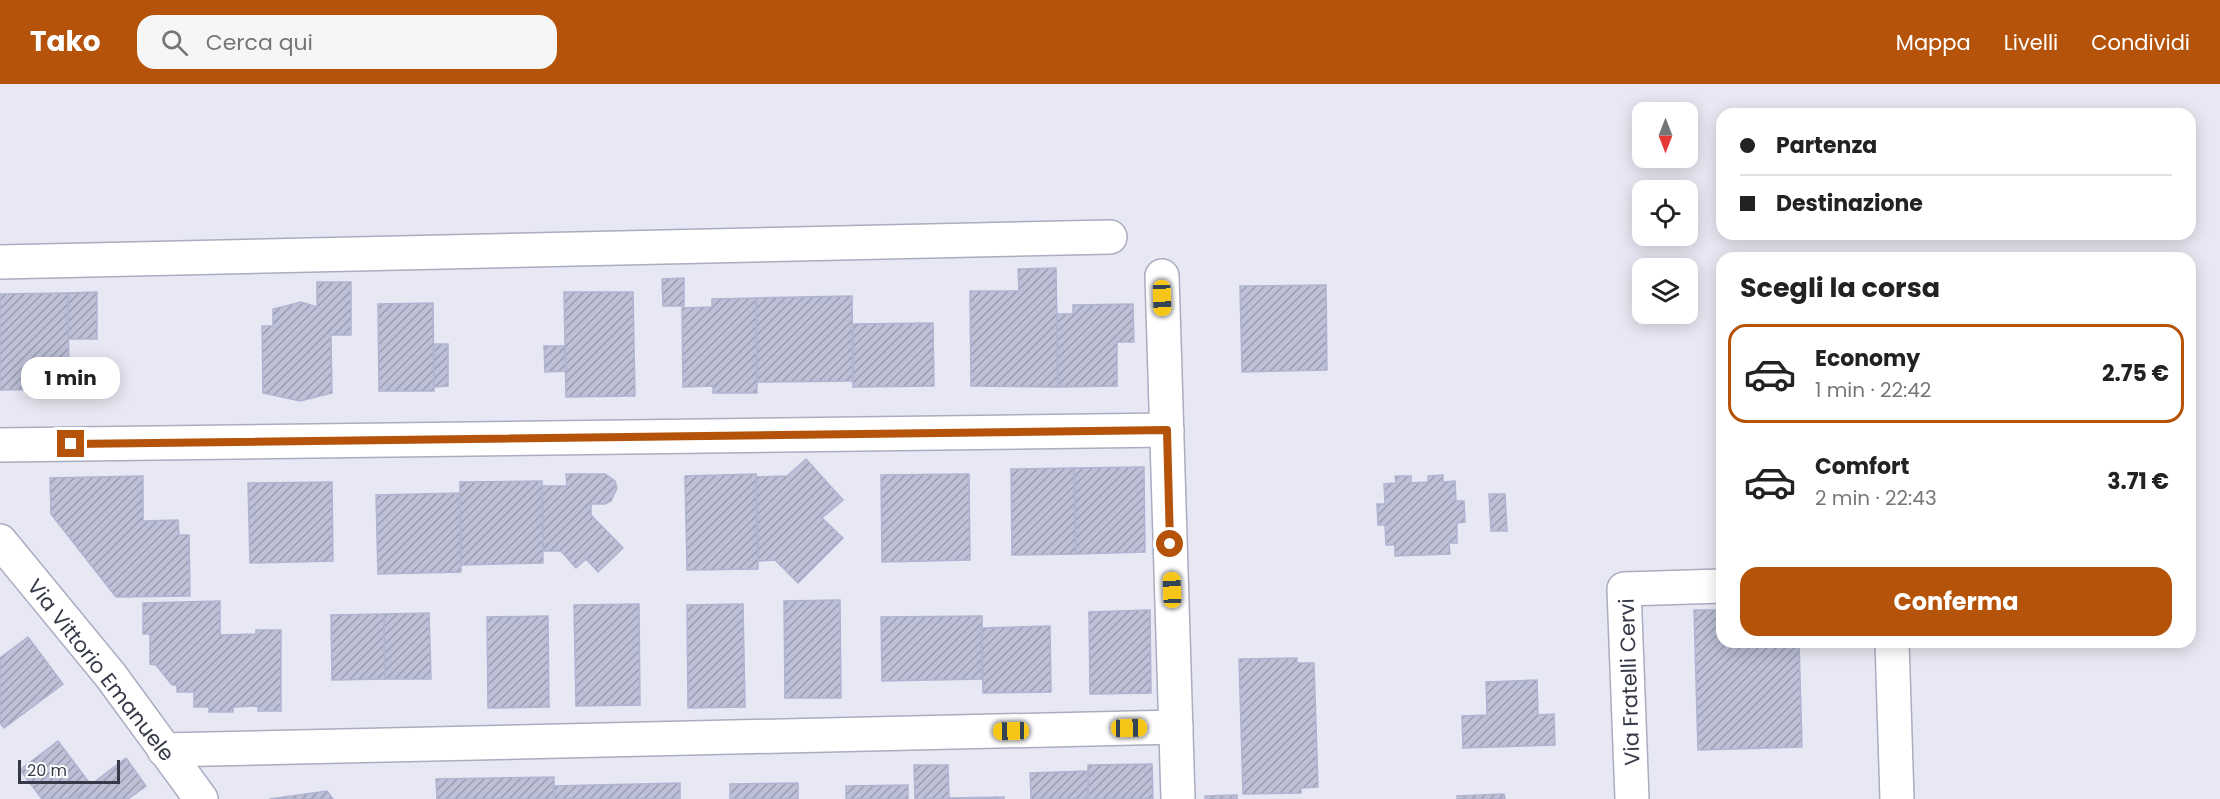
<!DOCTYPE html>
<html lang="it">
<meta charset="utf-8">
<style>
:root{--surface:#fff;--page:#f6f6f6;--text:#222;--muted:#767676;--line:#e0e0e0;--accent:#b45309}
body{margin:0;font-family:Poppins,sans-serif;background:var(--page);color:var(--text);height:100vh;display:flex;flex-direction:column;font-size:22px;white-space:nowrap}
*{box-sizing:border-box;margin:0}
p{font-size:20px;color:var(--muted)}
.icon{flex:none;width:33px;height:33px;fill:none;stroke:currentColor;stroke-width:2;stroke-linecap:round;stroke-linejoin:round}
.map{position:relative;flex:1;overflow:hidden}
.panel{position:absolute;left:1716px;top:168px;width:480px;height:396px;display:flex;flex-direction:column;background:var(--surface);border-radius:18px;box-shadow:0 3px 15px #0003}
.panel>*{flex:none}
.top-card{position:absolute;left:1716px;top:24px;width:480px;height:132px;border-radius:18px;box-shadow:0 3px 15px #0003;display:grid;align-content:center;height:132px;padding:0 24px;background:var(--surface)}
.needle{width:39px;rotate:180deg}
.tools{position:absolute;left:1632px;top:18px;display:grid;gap:12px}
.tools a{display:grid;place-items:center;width:66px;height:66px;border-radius:12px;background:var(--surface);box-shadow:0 3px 15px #0003;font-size:30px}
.scale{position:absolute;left:18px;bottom:15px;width:102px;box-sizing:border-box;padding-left:6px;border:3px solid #363948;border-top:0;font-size:16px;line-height:21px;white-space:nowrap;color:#363948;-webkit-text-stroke:4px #fff;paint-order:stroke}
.end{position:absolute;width:27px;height:27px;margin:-14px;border:8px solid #b45309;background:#fff;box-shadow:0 0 0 3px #fff}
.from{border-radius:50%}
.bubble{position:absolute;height:42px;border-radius:18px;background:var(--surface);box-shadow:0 3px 15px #0003;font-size:20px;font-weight:700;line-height:42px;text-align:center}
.car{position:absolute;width:18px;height:36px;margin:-18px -9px;border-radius:8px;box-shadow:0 0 4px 2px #0007;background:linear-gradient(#f5c518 24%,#345 0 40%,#f5c518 0 76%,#345 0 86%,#f5c518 0)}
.top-card b{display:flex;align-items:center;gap:21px;height:57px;font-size:22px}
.top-card b+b{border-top:2px solid var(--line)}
.top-card i{width:15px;height:15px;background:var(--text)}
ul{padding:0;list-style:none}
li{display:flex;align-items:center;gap:18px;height:99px;margin:0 12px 9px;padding:0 12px;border:3px solid transparent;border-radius:18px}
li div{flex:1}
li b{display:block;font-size:22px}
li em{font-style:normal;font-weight:700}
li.current{border-color:var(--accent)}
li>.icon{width:54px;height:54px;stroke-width:1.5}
h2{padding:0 24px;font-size:27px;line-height:72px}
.button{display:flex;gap:12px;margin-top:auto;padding:12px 24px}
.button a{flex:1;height:69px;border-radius:18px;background:var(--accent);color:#fff;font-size:24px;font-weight:700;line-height:69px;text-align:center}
header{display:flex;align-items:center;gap:36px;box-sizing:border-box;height:84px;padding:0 30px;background:var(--accent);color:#fff}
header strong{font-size:28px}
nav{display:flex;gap:33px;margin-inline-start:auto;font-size:21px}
.search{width:420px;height:54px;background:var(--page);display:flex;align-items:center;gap:15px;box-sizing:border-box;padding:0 21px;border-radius:18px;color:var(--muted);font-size:22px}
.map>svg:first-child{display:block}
</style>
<header>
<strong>Tako</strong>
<div class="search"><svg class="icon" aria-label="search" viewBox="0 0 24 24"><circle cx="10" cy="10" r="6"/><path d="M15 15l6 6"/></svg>Cerca qui</div>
<nav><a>Mappa</a><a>Livelli</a><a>Condividi</a></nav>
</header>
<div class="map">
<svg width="2220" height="715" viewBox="0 0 2220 715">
<defs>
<pattern id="building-hatch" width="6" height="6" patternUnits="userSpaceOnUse" patternTransform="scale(1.5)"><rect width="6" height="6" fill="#bdc0d6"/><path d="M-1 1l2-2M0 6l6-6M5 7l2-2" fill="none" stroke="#9a9db0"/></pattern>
</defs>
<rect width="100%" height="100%" fill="#e8e8f4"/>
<!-- building -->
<g fill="url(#building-hatch)" stroke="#b0b4d1" stroke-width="1.5">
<polygon points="1056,184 1058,303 971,302 970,207 1019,207 1018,185"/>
<polygon points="684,194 684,222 663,222 662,195"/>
<polygon points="317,198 351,198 351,251 331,251 332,309 300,317 263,309 262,242 273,242 273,225 301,218 317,223"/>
<polygon points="1326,201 1327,286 1242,288 1240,202"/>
<polygon points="97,208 97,255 68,255 68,209"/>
<polygon points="564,208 633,208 635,312 566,313"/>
<polygon points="68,209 69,305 0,306 0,210"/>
<polygon points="852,212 853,297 757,298 756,214"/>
<polygon points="756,214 757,309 713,309 713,302 683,303 682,224 712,223 712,215"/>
<polygon points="433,219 434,307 379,307 378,220"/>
<polygon points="1133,220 1134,258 1117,258 1117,302 1058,303 1057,230 1073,230 1073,221"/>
<polygon points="933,239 934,302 853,303 853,240"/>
<polygon points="434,260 448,260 448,302 434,303"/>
<polygon points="544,262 565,262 566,287 545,288"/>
<polygon points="806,375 843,416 822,434 843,454 798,499 775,476 758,477 756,393 787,392"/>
<polygon points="1144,383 1145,468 1076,470 1074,384"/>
<polygon points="1074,384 1076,470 1012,471 1011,385"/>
<polygon points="566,390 605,390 615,397 617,404 611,417 605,420 591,420 591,431 623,464 598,488 586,475 576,484 561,467 543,467 542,402 567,402"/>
<polygon points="756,390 758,485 687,486 685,392"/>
<polygon points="969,390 970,476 882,478 881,391"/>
<polygon points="1443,391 1443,398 1455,397 1456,417 1464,417 1465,438 1457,439 1457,459 1449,459 1450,470 1395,472 1395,461 1386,461 1385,441 1378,441 1377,420 1385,420 1384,400 1396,399 1395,392 1411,392 1411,399 1428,398 1428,392"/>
<polygon points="143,392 143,437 178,436 179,451 189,451 190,512 116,513 51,430 50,394"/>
<polygon points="542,397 543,479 461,481 460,398"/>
<polygon points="332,398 333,477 250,479 248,399"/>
<polygon points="460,409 461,488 378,490 376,411"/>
<polygon points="1489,410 1505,410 1507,447 1491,447"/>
<polygon points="840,516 841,614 785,614 784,517"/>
<polygon points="220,517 220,551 256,550 256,546 281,546 281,627 258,627 258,622 233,623 233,628 209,628 209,623 194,623 194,608 177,608 177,601 172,601 156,581 150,580 150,550 143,550 143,519"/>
<polygon points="639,520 640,621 576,622 574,521"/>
<polygon points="743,520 745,623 688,624 687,521"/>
<polygon points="1150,526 1151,609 1090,610 1089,528"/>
<polygon points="1694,526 1722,526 1722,558 1799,558 1802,663 1698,666"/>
<polygon points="429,529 431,595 385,595 384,530"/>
<polygon points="384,530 385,595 332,596 331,531"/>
<polygon points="548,532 549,623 488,624 487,533"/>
<polygon points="982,532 982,595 882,597 881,533"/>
<polygon points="1050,542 1051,608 983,609 982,544"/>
<polygon points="28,553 63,600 4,644 0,639 0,574"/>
<polygon points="1297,574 1297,579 1314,579 1318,703 1301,704 1301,709 1243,710 1239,575"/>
<polygon points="1537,596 1538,631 1554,630 1555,661 1463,664 1462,632 1487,631 1486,598"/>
<polygon points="58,657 91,701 72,715 42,715 20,686"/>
<polygon points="126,674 146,702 128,715 72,715"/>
<polygon points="1152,680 1153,715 1088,715 1088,681"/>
<polygon points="914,681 948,681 949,714 1004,713 1004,715 915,715"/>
<polygon points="1088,687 1088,715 1031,715 1030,689"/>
<polygon points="554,693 554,715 437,715 436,695"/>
<polygon points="680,699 680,715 554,715 554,702"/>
<polygon points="798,699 798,715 730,715 730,700"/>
<polygon points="908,701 908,715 846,715 846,702"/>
<polygon points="327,707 333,715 269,715"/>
<polygon points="1504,710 1505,715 1457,715 1457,712"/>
<polygon points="1237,711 1237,715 1205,715 1205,712"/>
</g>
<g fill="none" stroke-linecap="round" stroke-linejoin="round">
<!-- minor casing -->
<g stroke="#aaacc0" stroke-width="36">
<g id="minor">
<polyline points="0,178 1110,153"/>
<polyline points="1162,192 1178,715"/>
<polyline points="0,361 1167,346"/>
<polyline points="1892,558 1897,715"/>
<polyline points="164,666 1176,643"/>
<polyline points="1632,715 1624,505 1722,502"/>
</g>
</g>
<!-- tertiary casing -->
<g stroke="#aaacc0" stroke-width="36">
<polyline id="tertiary" points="0,457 111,592 201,715"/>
</g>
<!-- minor -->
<use href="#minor" stroke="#fff" stroke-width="33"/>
<!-- tertiary -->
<use href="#tertiary" stroke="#fff" stroke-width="33"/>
</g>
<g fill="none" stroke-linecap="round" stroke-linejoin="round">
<!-- route -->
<polyline stroke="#b45309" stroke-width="8" points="71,360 1167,346 1170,460"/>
</g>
<g text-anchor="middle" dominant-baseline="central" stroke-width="4.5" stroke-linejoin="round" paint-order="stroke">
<!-- street labels -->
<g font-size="21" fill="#363948" stroke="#fff">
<text transform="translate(101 586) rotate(52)">Via Vittorio Emanuele</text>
<text transform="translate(1629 598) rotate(-92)">Via Fratelli Cervi</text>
</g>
</g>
</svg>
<div class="tools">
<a><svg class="needle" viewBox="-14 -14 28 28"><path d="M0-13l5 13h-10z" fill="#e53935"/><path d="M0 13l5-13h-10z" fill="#767676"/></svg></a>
<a><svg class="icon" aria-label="locate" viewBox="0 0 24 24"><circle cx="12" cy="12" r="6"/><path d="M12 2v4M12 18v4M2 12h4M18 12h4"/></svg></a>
<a><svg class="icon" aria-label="layers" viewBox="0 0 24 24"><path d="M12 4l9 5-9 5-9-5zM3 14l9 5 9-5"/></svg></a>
</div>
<div class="scale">20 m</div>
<i class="end from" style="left:1170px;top:460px"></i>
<i class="end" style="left:71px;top:360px"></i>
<div class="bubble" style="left:21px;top:273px;width:99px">1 min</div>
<i class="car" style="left:1162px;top:214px;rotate:178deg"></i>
<i class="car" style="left:1172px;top:506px;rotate:358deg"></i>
<i class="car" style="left:1129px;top:644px;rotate:89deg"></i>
<i class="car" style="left:1011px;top:647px;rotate:269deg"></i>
<div class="top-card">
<b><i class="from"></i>Partenza</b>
<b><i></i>Destinazione</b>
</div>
<section class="panel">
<h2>Scegli la corsa</h2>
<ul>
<li class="current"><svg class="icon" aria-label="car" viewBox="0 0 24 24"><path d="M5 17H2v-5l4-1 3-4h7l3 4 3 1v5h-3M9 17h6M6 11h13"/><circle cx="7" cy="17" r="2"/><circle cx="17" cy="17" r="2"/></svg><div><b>Economy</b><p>1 min · 22:42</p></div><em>2.75 €</em></li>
<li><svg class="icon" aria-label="car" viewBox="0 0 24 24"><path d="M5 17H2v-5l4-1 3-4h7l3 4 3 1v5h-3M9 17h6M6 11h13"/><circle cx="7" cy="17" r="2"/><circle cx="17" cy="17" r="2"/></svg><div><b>Comfort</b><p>2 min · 22:43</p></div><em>3.71 €</em></li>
</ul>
<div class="button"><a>Conferma</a></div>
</section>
</div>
